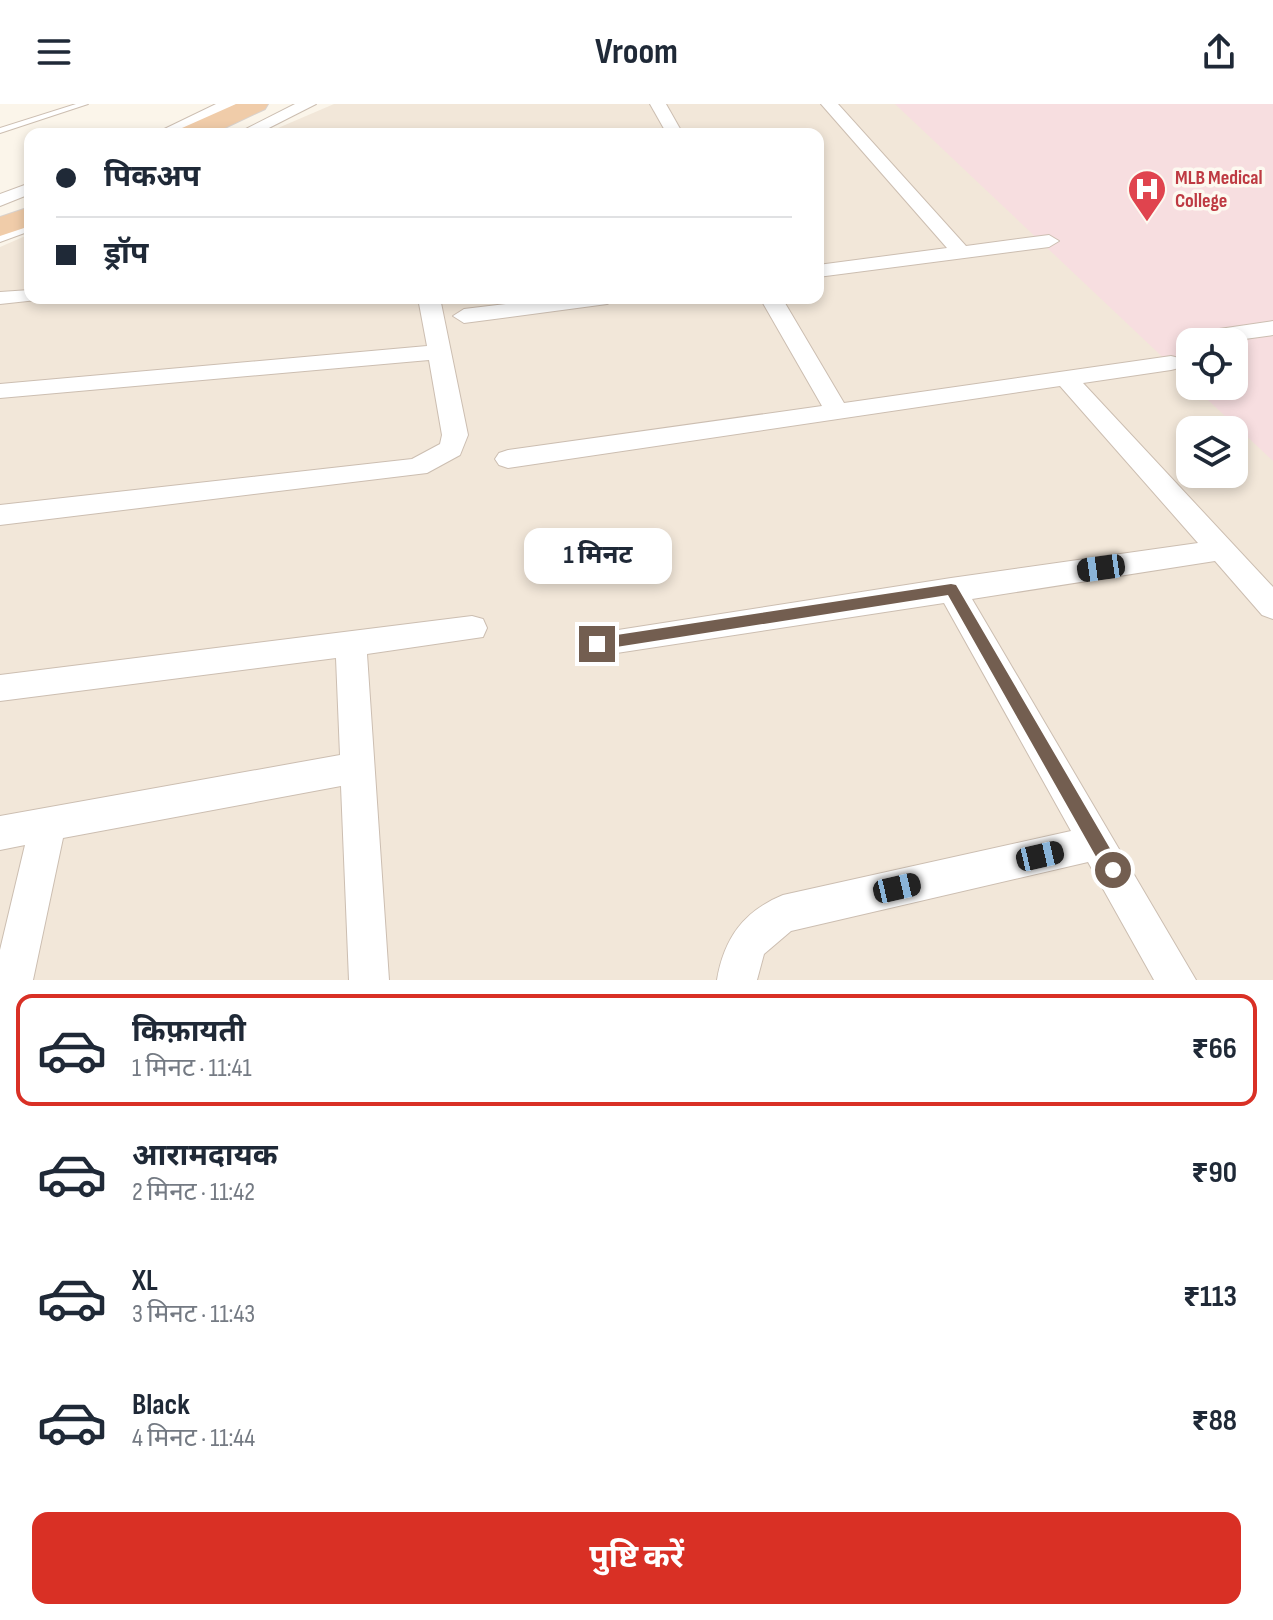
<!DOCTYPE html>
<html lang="hi">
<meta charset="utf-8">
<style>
:root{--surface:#fff;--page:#f6f6f7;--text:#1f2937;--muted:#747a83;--line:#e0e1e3;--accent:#d93025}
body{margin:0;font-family:"Sofia Sans Condensed","Noto Sans Devanagari",sans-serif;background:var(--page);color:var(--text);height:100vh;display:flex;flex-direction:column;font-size:30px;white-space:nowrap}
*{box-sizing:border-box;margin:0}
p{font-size:26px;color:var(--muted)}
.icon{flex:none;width:44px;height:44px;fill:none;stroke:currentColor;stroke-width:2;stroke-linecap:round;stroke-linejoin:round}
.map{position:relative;height:876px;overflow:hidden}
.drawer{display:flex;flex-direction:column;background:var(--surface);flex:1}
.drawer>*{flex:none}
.banner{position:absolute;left:24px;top:24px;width:800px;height:176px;border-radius:16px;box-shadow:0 4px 12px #0003;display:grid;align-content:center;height:176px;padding:0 32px;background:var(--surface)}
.tools{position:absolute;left:1176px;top:224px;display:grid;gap:16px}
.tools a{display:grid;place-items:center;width:72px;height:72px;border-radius:16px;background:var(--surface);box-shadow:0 4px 12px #0003;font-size:40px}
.end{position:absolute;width:36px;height:36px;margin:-18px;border:10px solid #735e50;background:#fff;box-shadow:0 0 0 4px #fff}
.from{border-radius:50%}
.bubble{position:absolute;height:56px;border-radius:16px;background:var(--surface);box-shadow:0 4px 12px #0003;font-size:26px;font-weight:700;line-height:56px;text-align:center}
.car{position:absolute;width:24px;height:48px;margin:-24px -12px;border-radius:10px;box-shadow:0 0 6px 2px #0007;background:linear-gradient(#222 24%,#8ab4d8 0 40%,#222 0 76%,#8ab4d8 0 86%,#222 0)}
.banner b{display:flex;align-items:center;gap:28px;height:76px;font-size:30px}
.banner b+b{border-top:2px solid var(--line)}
.banner i{width:20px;height:20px;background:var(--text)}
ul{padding:14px 0 0;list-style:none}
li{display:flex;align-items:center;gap:24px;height:112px;margin:0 16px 12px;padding:0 16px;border:4px solid transparent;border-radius:16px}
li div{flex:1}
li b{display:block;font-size:30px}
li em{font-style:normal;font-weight:700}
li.on{border-color:var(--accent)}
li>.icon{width:72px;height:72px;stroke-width:1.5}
.primary-button{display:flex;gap:16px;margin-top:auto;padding:16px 32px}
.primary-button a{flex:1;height:92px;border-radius:16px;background:var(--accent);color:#fff;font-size:32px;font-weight:700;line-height:92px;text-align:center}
header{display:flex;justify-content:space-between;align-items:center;height:104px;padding:0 32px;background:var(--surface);font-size:36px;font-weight:700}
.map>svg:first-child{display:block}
</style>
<header><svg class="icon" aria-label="menu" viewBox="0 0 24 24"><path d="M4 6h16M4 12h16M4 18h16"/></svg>Vroom<svg class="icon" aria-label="share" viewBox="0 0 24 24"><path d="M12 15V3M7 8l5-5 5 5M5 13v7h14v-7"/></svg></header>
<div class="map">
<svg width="1273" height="876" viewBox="0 0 1273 876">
<rect width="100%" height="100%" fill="#fbf5ea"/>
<!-- residential -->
<path fill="#f2e7d9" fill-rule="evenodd" d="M334,0H1273V876H0V143L30,130V194H818V30H264ZM1190,238H1234V282H1190ZM1190,326H1234V370H1190Z"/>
<!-- medical -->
<polygon fill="#f7dee0" points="895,0 1273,0 1273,357 1193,282 1234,282 1234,238 1190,238 1190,279"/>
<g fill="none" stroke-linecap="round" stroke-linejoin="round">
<!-- service casing -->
<g stroke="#ccbeb1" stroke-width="2">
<polygon id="service" points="76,0 88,0 0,29 0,24"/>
</g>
<!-- minor casing -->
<g stroke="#ccbeb1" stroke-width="2">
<g id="minor">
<polygon points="216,0 237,0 176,30 154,30"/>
<polygon points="295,0 316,0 257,30 236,30"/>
<polygon points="650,0 666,0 683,30 667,30"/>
<polygon points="821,0 838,0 966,142 1049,131 1059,137 1049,143 818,173 818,161 947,144"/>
<polygon points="30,79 30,90 0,102 0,90"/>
<polygon points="30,114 30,127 0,138 0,125"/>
<polygon points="30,186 30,194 39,194 37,196 0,200 0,188"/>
<polygon points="418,194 440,194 468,331 460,351 427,369 0,421 0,401 412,355 440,340 442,331 429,256 0,294 0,280 427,242"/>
<polygon points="556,194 618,194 607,200 464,219 453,212 464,205"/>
<path d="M760,194H782L844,299L1171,252L1179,254L1182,259L1179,264L1171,266L1083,279L1273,483V515L1262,511L1215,457L972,495L1196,876H1154L1088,758L791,827L764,850L757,876H717C724,834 744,807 783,791L1071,727L944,499L597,552L586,549L582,540L586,531L951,474L1198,439L1060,282L508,364L499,361L495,355L499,349L508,346L822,302Z"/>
<polygon points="1273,217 1273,231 1223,238 1190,238 1190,242 1181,236 1192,229"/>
<polygon points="472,512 483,515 487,524 483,533 367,550 389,876 349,876 341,682 63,734 33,876 0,876 0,846 25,741 0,746 0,712 340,651 336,554 0,597 0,571"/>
</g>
</g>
<!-- trunk casing -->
<g stroke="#d8d2ce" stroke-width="2">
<g id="trunk">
<polygon points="236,0 268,0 265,5 212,30 178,30 182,24"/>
<polygon points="30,103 30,122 0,132 0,113"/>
</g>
</g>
<!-- service -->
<use href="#service" fill="#fff" fill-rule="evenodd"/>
<!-- minor -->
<use href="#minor" fill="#fff" fill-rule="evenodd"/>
<!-- trunk -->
<use href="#trunk" fill="#f0cca9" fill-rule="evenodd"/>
</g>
<!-- route -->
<polygon fill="#735e50" points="951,480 956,481 1119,760 1122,766 1119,772 1113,775 1107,772 948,491 597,546 590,540 597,534"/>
<!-- icons -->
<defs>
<g id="hospital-pin" transform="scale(2)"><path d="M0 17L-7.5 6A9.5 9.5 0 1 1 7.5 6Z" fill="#e0444e" stroke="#fdf9f0"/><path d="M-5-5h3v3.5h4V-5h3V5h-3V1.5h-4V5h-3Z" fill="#fff"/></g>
</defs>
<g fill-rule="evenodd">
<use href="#hospital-pin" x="1147" y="85"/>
</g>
<g text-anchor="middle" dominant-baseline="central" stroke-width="7" stroke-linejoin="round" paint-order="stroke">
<!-- far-health labels -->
<g font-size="20" font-weight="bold" fill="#be3a42" stroke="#fdf9f0" text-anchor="start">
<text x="1175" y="74">MLB Medical<tspan x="1175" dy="23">College</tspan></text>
</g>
</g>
</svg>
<div class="tools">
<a><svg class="icon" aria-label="locate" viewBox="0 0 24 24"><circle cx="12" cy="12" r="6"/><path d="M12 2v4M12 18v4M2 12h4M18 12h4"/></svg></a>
<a><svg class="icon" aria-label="layers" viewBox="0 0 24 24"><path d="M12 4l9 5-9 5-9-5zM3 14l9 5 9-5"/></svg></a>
</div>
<i class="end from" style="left:1113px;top:766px"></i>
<i class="end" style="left:597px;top:540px"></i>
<div class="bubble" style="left:524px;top:424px;width:148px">1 मिनट</div>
<i class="car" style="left:1101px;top:464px;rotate:262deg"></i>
<i class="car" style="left:1040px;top:752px;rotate:77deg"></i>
<i class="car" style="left:897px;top:784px;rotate:77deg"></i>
<div class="banner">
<b><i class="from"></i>पिकअप</b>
<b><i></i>ड्रॉप</b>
</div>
</div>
<section class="drawer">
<ul>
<li class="on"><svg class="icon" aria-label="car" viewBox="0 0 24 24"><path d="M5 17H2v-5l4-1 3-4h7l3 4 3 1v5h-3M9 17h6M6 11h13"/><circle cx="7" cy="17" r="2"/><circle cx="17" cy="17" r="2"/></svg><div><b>किफ़ायती</b><p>1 मिनट · 11:41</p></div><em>₹66</em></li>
<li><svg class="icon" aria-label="car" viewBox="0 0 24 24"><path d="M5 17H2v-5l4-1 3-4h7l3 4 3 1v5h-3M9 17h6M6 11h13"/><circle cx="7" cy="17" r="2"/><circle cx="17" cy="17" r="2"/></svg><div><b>आरामदायक</b><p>2 मिनट · 11:42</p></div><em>₹90</em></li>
<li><svg class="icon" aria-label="car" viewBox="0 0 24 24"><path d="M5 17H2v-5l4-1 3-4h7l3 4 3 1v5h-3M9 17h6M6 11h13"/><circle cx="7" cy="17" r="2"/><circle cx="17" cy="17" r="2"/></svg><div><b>XL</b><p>3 मिनट · 11:43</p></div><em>₹113</em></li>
<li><svg class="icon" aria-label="car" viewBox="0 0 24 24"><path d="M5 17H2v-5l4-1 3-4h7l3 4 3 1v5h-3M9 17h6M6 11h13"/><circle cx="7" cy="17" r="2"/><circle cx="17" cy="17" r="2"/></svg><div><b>Black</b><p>4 मिनट · 11:44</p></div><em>₹88</em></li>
</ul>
<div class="primary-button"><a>पुष्टि करें</a></div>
</section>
